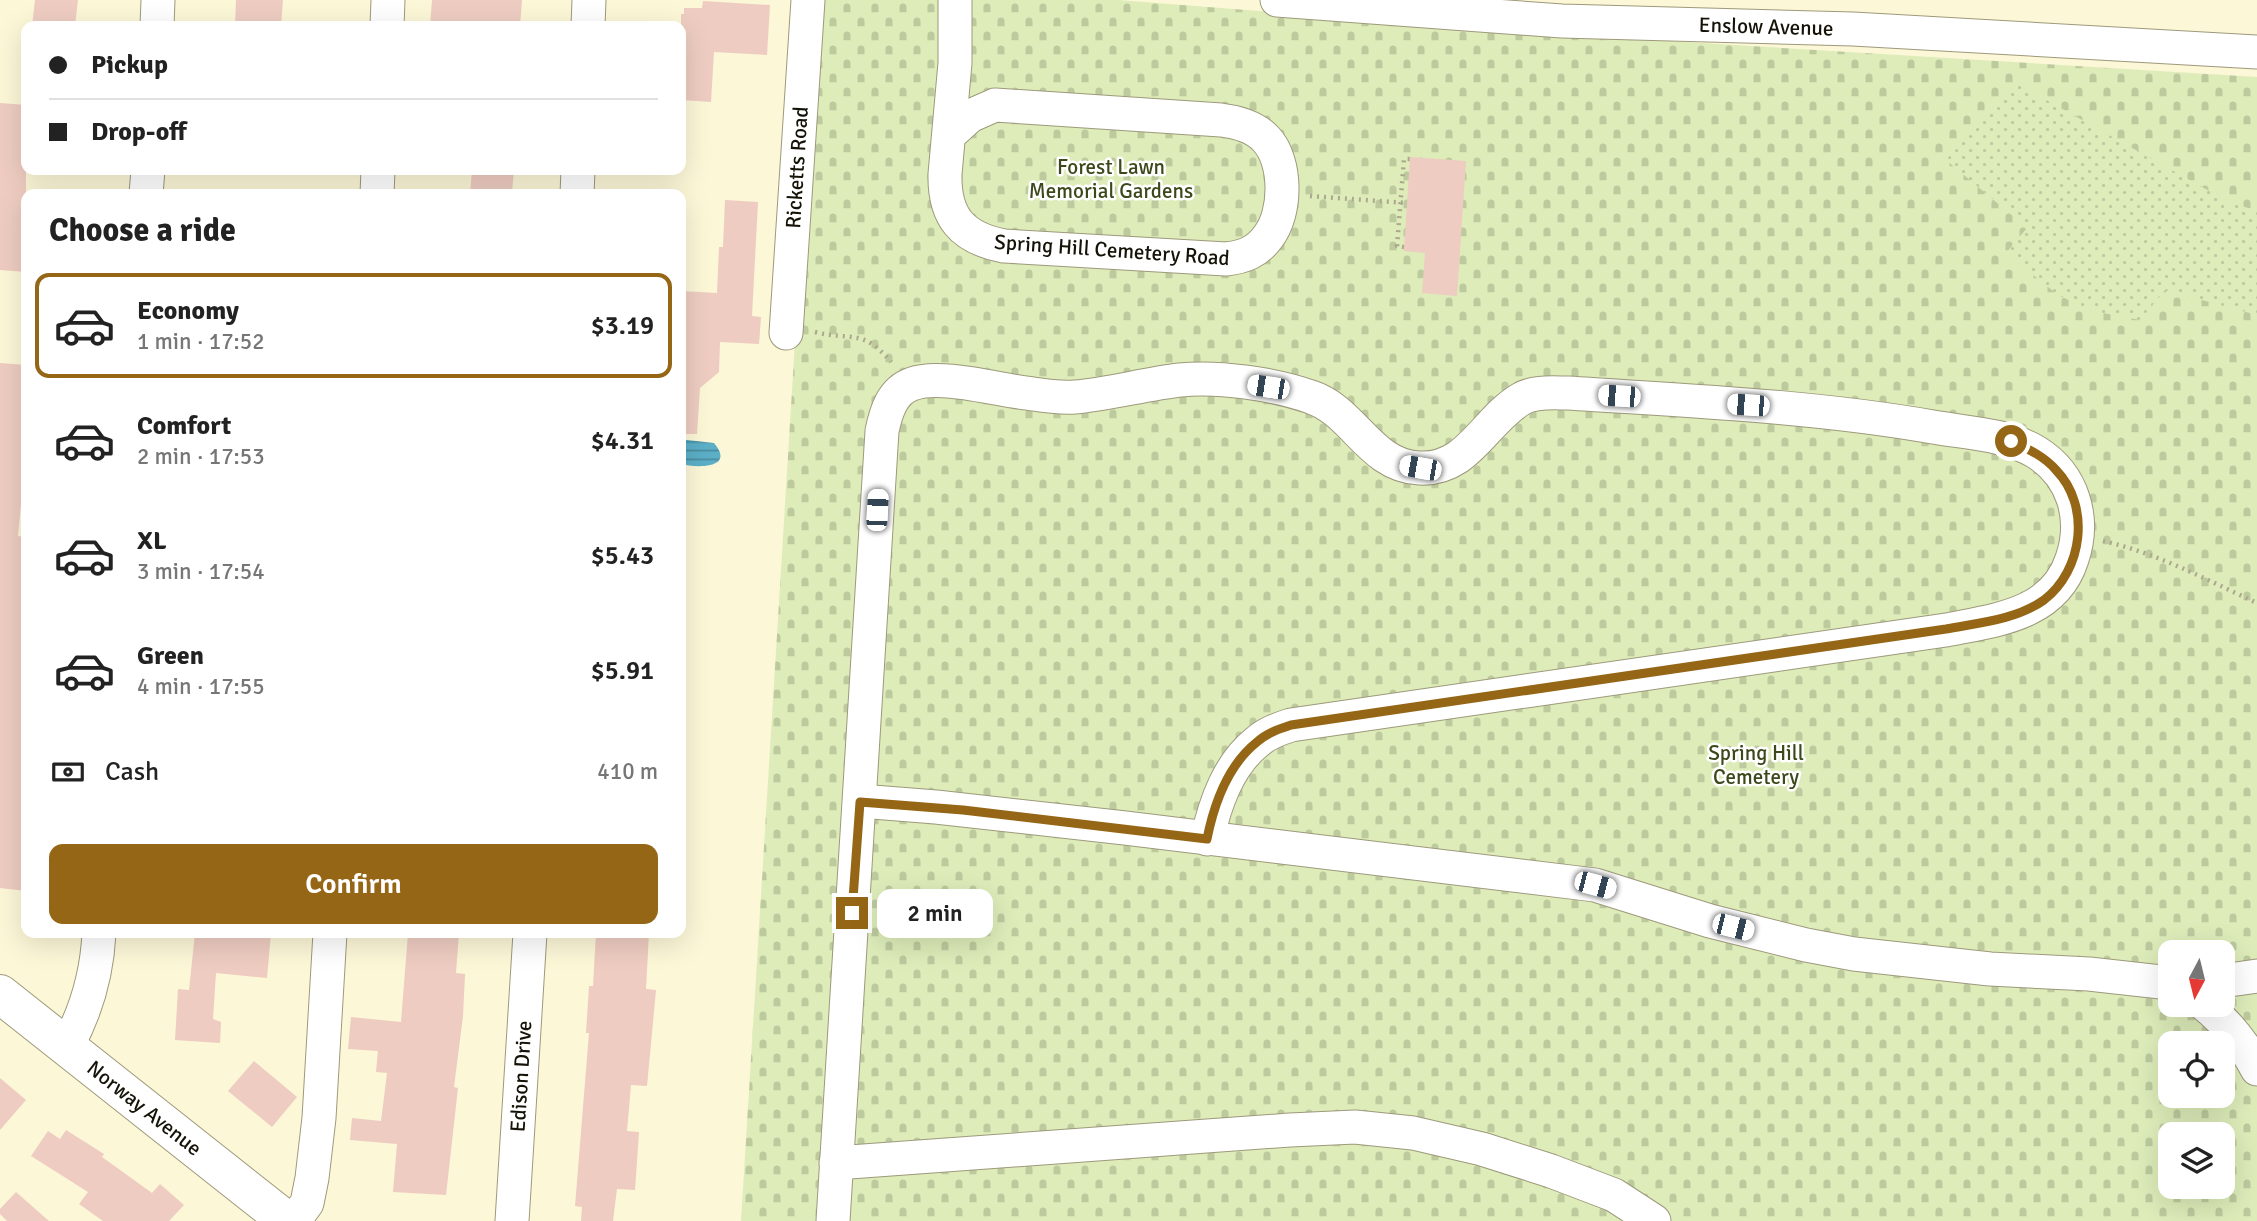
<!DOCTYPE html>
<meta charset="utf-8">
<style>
:root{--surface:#fff;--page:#f2f2f2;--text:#222;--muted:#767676;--line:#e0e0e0;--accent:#956615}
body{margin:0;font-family:Signika,sans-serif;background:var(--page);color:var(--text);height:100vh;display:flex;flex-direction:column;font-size:26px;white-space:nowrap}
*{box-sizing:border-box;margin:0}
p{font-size:23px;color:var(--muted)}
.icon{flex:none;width:38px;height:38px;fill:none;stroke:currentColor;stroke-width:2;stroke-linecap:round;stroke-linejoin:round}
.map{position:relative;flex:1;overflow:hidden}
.panel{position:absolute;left:21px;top:189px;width:665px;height:749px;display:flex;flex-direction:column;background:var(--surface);border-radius:14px;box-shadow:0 7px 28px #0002}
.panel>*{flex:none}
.top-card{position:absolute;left:21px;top:21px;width:665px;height:154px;border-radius:14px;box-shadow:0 7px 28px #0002;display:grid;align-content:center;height:154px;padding:0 28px;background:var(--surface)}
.needle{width:46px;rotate:187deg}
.tools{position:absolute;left:2158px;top:940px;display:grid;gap:14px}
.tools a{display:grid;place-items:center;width:77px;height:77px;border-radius:14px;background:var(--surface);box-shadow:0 7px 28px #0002;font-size:35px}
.end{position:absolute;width:32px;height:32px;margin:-16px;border:9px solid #956615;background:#fff;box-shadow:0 0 0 4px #fff}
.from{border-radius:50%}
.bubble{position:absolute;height:49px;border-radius:14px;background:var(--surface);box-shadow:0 7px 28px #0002;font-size:23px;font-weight:600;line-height:49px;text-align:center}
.car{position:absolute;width:21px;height:42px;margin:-21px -10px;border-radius:9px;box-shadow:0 0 5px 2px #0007;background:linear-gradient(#fff 24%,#345 0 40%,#fff 0 76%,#345 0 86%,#fff 0)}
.top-card b{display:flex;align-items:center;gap:24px;height:66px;font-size:26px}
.top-card b+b{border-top:2px solid var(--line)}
.top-card i{width:18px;height:18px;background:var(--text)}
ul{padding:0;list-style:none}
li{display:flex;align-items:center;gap:21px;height:105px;margin:0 14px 10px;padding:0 14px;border:4px solid transparent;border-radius:14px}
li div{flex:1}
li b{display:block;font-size:26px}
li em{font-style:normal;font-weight:600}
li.active{border-color:var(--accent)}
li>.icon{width:63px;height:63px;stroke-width:1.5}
h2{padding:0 28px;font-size:32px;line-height:84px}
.pay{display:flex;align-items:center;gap:18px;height:77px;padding:0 28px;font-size:26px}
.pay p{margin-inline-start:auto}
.cta{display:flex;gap:14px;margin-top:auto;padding:14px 28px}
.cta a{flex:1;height:80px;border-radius:14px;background:var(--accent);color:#fff;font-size:28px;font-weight:600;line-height:80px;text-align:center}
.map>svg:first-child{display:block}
</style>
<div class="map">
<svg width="2257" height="1221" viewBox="0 0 2257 1221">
<defs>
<pattern id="cemetery-stones" width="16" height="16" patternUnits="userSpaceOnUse" patternTransform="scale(1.75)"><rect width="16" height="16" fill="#ddecb9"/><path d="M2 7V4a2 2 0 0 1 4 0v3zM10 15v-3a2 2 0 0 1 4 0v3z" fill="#bdca9e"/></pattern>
<pattern id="garden-dots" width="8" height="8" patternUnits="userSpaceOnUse" patternTransform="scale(1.75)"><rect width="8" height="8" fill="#ddecb9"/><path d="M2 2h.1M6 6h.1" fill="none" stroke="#bdca9e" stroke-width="1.8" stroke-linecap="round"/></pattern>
<pattern id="water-rules" width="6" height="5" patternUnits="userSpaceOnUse" patternTransform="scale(1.75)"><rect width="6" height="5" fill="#5bafc7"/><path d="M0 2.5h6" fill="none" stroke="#4a8da0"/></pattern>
</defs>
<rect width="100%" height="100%" fill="#fcf7d7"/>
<!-- cemetery -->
<path fill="url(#cemetery-stones)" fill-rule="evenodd" d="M816,0H1118L1539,33L2257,77V1221H741ZM2170,952H2222V1004H2170ZM2170,1043H2222V1096H2170ZM2170,1134H2222V1186H2170Z"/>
<!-- garden -->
<polygon fill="url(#garden-dots)" points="2016,83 2227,201 2257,211 2257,315 2165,290 2140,320 2092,311 2058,295 2006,253 2027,228 1946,160"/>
<!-- water -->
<path fill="url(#water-rules)" d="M687,440L714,443C736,469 696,468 681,464V441Z"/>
<!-- building -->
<g fill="#eeccc1">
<polygon points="35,0 78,0 75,26 32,26"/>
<polygon points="236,0 283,0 281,26 235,26"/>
<polygon points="432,0 522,0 520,26 430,26"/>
<polygon points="703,1 770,5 767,55 714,52 711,102 681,100 681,14 684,14 684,8 702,8"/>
<polygon points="0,103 26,105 26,272 0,270"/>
<polygon points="1410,157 1466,161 1457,296 1422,293 1425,253 1404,251"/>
<polygon points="472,170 514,170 512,193 499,191 499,194 470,194"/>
<polygon points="725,200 758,202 752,316 761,317 759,344 720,342 719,372 700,388 697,434 681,434 681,291 717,293 719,247 723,247"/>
<polygon points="0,363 26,365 26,471 24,471 18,536 26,537 26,798 23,843 26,843 26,891 0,888"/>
<polygon points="195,933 271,933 267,978 216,973 213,1019 221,1022 220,1043 175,1040 178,989 189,990"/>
<polygon points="408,933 459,933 456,973 465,974 463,1016 454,1087 458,1088 446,1195 393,1192 397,1144 350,1140 352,1118 381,1121 387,1073 376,1072 378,1051 348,1049 351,1017 401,1022"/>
<polygon points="596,933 649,933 646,989 656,990 647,1086 631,1085 627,1131 639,1132 635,1190 617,1189 613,1221 581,1221 582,1207 575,1206 589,1033 586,1033 589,986 593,986"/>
<polygon points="254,1061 297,1097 272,1127 228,1091"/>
<polygon points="0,1078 26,1100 0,1130"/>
<polygon points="66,1130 104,1154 102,1157 152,1193 160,1184 184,1205 169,1221 103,1221 79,1204 88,1192 31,1156 48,1131 60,1139"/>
<polygon points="16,1192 49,1221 7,1221 0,1214 0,1209"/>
</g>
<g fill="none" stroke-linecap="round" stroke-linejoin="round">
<!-- minor casing -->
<g stroke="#9e997b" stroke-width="35">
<g id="minor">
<path id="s1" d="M1277,0L1562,21L1853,29L2257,52"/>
<polyline points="157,26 158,0"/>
<polyline points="387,26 388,0"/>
<polyline points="588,26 589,0"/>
<path d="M949,135L970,116L995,105L1221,120C1237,122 1254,126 1266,139C1287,161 1287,213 1268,237C1257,252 1244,257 1226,259L1004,246C962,238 944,217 945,174L955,63V0"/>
<polyline points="146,194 148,170"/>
<polyline points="377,194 378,170"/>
<polyline points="577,194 578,170"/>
<path id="s2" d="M786,333L808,0"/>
<polyline points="860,801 936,807 1125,828 1595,885 1710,921 1806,945 1854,954 1990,969 2089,974 2170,983"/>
<polyline points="2222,981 2257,976"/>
<path d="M2204,1004C2226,1022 2244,1044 2257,1069"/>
<path d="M67,1046C87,1010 97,974 99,933"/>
<polyline points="836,1163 1290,1130 1355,1127 1413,1133 1482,1149 1551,1171 1614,1195 1654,1221"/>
<polyline points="294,1221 307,1203 312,1178 319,1118 330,933"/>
<path id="s3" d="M512,1221L530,933"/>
<path d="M833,1221L882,431C886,412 892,391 912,384C941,373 1001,391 1033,394C1046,396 1061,398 1075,397C1110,394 1145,384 1180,380C1219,376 1274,384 1311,397C1354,411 1370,466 1419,468C1468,471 1484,421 1521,399C1534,391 1553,393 1568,393C1690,401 1812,406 1933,427C1967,433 2006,434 2036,452C2073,475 2086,518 2072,559C2054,615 1996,620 1946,630L1291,725C1279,729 1267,733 1257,742C1228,765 1215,804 1207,839"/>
</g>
</g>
<!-- major casing -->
<g stroke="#9e997b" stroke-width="40">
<g id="major">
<path id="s4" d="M0,994L287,1221"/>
</g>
</g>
<!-- path -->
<g stroke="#aca88f" stroke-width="4.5" stroke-dasharray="2 5" stroke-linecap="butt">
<polyline points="1310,196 1407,203"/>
<polyline points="1404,247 1397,246 1404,159 1410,159"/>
<path d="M815,332C850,341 863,328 891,362"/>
<path d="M2103,541C2157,553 2207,580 2257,603"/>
</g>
<!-- minor -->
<use href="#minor" stroke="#fff" stroke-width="33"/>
<!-- major -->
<use href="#major" stroke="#fff" stroke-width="38"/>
</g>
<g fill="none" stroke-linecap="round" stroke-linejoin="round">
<!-- route -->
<path stroke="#956615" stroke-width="9" d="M852,913L860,802L963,810L1207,839C1214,804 1228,765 1257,742C1267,733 1279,729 1291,725L1946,629C1978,623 2016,620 2044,600C2083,570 2091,506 2056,470C2044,456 2028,449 2011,441"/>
</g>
<g text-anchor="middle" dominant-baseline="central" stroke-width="5" stroke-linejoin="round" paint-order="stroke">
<!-- street labels -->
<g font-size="21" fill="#151308" stroke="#fff">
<text stroke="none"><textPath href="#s1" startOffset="490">Enslow Avenue</textPath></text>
<text stroke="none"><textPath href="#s2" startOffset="166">Ricketts Road</textPath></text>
<text transform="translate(1112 250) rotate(4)">Spring Hill Cemetery Road</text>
<text stroke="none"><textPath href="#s3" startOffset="145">Edison Drive</textPath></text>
<text stroke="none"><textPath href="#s4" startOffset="184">Norway Avenue</textPath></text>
</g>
<!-- park labels -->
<g font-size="21" fill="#3c4819" stroke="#fff">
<text x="1111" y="167">Forest Lawn<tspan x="1111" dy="24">Memorial Gardens</tspan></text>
<text x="1756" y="753">Spring Hill<tspan x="1756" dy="24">Cemetery</tspan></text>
</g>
</g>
</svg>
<div class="tools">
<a><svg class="needle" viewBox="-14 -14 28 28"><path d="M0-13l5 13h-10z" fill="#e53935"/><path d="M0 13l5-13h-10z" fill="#767676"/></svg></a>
<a><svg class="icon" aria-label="locate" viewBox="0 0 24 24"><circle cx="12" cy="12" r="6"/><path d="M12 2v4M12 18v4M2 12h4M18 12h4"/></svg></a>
<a><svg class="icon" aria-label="layers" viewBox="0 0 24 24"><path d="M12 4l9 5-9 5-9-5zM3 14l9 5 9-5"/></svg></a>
</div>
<i class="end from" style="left:2011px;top:441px"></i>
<i class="end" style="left:852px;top:913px"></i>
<div class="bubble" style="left:877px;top:889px;width:116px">2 min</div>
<i class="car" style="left:1268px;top:387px;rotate:279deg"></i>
<i class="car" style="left:1619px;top:396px;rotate:274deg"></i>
<i class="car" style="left:1748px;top:405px;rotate:274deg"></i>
<i class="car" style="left:1420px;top:468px;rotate:280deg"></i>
<i class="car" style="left:877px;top:510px;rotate:3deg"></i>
<i class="car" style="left:1595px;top:885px;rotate:105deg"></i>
<i class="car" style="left:1733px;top:927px;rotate:104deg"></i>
<div class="top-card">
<b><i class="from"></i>Pickup</b>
<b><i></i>Drop-off</b>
</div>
<section class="panel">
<h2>Choose a ride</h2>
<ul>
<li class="active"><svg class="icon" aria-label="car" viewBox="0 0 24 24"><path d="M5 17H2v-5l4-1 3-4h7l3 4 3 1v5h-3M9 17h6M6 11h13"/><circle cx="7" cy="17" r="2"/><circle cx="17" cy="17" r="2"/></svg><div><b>Economy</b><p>1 min · 17:52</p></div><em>$3.19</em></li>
<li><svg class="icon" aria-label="car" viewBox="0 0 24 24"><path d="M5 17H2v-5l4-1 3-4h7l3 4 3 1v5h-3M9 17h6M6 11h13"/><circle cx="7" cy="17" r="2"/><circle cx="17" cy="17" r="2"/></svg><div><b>Comfort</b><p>2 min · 17:53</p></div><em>$4.31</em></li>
<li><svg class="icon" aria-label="car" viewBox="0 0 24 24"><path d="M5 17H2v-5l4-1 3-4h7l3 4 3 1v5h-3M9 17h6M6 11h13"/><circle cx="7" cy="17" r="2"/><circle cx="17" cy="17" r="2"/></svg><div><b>XL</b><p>3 min · 17:54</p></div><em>$5.43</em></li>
<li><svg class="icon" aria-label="car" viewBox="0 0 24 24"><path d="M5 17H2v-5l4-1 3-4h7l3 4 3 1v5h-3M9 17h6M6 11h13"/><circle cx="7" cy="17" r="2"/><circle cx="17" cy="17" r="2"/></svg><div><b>Green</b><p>4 min · 17:55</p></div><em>$5.91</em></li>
</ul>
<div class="pay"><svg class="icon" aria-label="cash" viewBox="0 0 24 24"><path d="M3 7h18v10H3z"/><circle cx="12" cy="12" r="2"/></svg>Cash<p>410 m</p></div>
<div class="cta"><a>Confirm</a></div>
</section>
</div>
